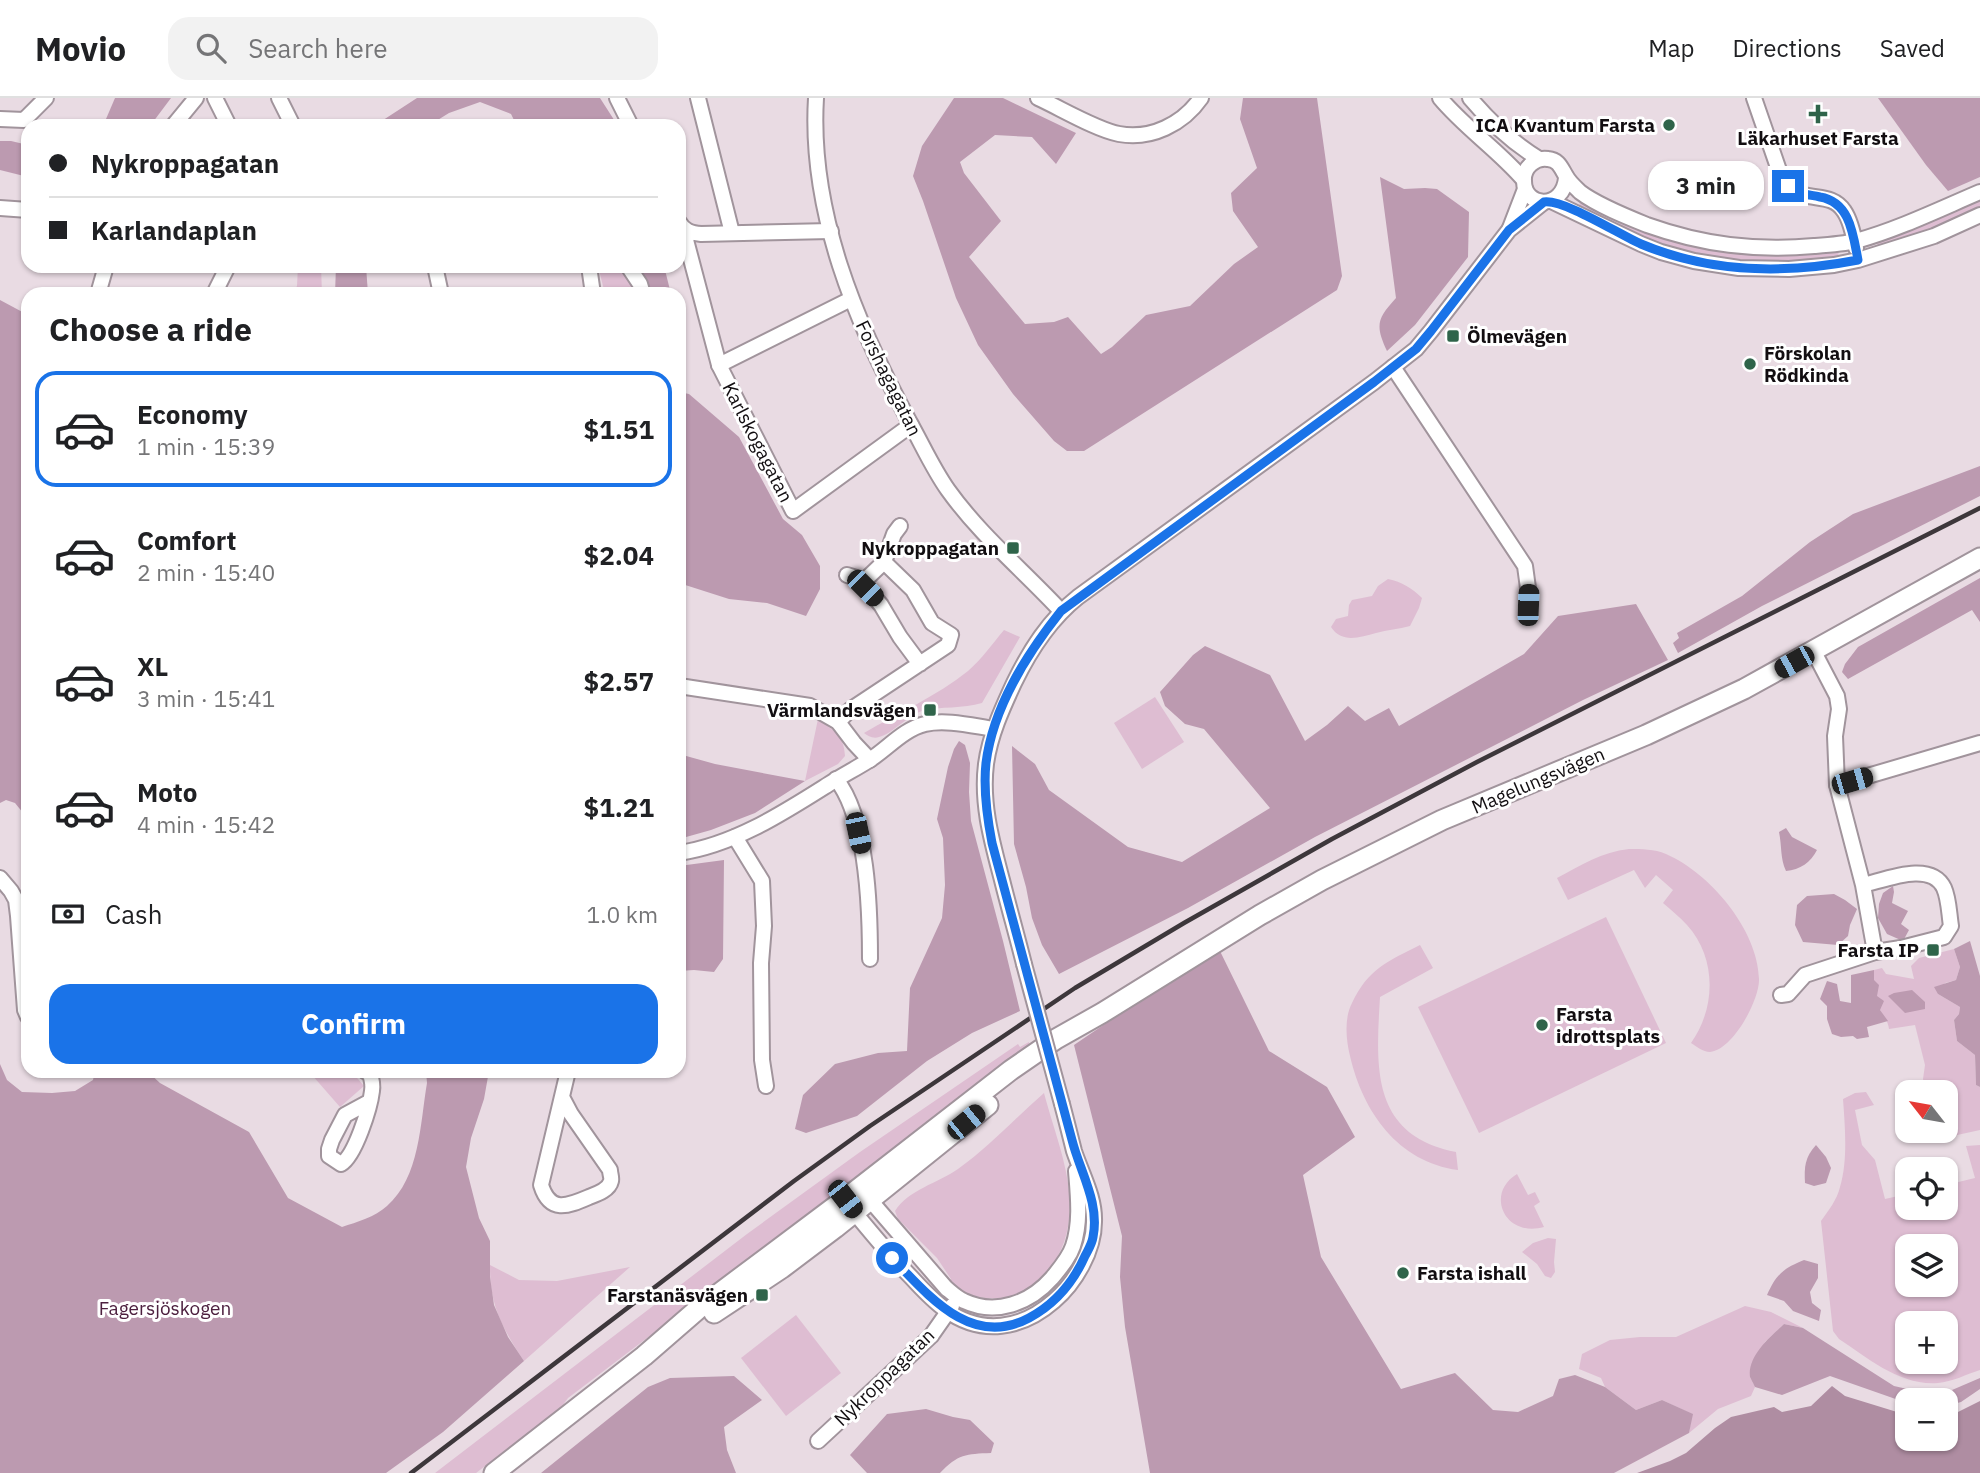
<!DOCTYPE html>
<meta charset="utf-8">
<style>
:root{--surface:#fff;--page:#f2f2f2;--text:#202124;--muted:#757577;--line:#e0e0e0;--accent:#1a73e8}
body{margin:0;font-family:"IBM Plex Sans",sans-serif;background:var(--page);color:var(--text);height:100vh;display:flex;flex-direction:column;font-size:26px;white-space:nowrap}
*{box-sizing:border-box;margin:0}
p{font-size:23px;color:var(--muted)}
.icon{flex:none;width:38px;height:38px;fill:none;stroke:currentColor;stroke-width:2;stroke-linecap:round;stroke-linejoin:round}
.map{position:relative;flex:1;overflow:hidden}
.drawer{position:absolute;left:21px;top:189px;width:665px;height:791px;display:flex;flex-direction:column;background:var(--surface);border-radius:21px;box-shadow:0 2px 5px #0004}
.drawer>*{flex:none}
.banner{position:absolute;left:21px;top:21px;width:665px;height:154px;border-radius:21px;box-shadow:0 2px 5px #0004;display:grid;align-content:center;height:154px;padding:0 28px;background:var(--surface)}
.needle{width:46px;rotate:301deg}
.tools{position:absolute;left:1895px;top:982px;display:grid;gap:14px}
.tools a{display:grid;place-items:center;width:63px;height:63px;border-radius:14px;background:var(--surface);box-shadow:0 2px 5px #0004;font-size:35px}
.end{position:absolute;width:32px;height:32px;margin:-16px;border:9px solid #1a73e8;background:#fff;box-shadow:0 0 0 4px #fff}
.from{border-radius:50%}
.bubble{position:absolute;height:49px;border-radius:21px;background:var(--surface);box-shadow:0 2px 5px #0004;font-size:23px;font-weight:800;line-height:49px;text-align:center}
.car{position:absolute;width:21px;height:42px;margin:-21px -10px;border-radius:9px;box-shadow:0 0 5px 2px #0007;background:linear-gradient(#222 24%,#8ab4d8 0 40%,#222 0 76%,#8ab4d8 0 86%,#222 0)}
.banner b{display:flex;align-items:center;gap:24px;height:66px;font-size:26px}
.banner b+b{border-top:2px solid var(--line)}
.banner i{width:18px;height:18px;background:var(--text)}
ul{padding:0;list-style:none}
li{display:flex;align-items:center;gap:21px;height:116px;margin:0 14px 10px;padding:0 14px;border:4px solid transparent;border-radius:21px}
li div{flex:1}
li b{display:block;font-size:26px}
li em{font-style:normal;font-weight:800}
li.current{border-color:var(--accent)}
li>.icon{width:63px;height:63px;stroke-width:1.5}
h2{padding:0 28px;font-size:32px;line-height:84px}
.pay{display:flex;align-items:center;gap:18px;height:77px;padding:0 28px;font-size:26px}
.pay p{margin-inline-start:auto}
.primary-button{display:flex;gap:14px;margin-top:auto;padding:14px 28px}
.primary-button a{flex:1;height:80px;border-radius:21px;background:var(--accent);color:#fff;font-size:28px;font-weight:800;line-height:80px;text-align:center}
header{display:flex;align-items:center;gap:42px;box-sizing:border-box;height:98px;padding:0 35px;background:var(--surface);border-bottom:2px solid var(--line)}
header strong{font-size:33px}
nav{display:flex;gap:38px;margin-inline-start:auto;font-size:24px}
.search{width:490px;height:63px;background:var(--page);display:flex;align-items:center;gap:18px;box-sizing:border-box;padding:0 24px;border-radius:21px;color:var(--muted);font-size:26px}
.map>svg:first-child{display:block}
</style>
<header>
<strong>Movio</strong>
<div class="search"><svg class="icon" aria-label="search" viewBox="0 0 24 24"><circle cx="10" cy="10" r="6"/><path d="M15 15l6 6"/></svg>Search here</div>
<nav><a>Map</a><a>Directions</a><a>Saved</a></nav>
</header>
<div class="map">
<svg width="1980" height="1375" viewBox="0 0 1980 1375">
<rect width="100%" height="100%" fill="#e9dbe3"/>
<!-- green -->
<g fill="#debdd2" fill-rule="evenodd">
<path d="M1581,101L1650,134L1839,152L1838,159C1798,162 1754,167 1714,159C1665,150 1622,131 1579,108Z"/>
<polygon points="1980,102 1980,110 1882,150 1877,147 1880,140 1922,128"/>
<polygon points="298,168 321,168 322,196 292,196 297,188"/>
<path d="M598,168C623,168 629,170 636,196H605Z"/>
<path d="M1388,481C1402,484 1412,490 1422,500L1419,510L1410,528C1399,531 1387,532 1376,535C1360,539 1342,546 1331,529L1336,521L1348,518L1349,507L1352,502L1372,498L1378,488Z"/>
<path d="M1004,532L1020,539L982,605C963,611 941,608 922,613C907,618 892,636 879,639C873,641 868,638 864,635C898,615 937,598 968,573C982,561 992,546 1004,532Z"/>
<polygon points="1155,599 1184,644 1142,671 1114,625"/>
<path d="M818,621C834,633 844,637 845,658L838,666L805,683Z"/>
<path d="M1629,751C1642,751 1654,751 1666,756C1710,775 1758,832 1759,881C1760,901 1733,952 1710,954C1703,954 1696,948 1691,945C1716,910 1717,860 1687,827C1680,819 1671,812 1663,805L1673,792L1656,777L1645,790L1634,772L1568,802L1557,780C1581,767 1602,754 1629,751Z"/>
<polygon points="1606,819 1666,945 1479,1035 1418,909"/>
<path d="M1420,847L1433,870L1380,899C1376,968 1370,1037 1456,1054L1458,1072C1398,1064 1363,1014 1350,958C1346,942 1344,920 1352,905C1368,871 1388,863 1420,847Z"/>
<path d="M1954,851L1960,869L1956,882L1945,885L1938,896L1960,909L1959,916L1954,922L1957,943L1975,957L1976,987L1980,989V1032L1948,1039L1949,1021L1946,1018V994H1926L1923,981L1925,967L1915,927L1889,931C1888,923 1885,921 1881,914C1875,903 1873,885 1874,872L1882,870L1886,876L1914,881L1911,868L1919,860Z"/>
<polygon points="1029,944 1029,950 568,1300 560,1311 476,1375 435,1375 747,1136 860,1054 1018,946 1020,949"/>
<polygon points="314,973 351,973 364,988 340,1009 312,977"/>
<path d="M1866,994L1874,1007L1855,1012L1862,1047L1875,1062L1885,1101L1907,1096L1908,1110H1946V1087L1975,1080L1966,1048L1980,1047V1272C1967,1276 1952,1284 1938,1285C1900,1288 1868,1260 1839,1241L1833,1233L1821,1123C1828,1113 1837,1102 1840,1089C1848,1062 1845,1029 1843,1001L1855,995ZM1908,1148H1946V1186H1908ZM1908,1225H1946V1264H1908Z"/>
<path d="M1044,995C1059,1052 1088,1110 1054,1165C1045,1178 1033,1190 1018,1196C993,1205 970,1200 948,1185L951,1181L937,1160L898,1121L895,1113C908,1092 938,1085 958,1071C989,1049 1015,1020 1044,995Z"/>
<path d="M1517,1076L1528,1097L1535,1094L1540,1104L1534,1108L1544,1129C1504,1140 1485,1095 1517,1076Z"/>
<polygon points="1548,1140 1556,1141 1554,1164 1555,1174 1551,1180 1545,1178 1537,1166 1522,1154 1533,1145"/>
<path d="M490,1167L519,1182L557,1183L630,1169L524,1263C503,1231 489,1207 490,1167Z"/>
<polygon points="1745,1208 1771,1214 1803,1230 1784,1226 1765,1244 1750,1279 1755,1289 1751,1298 1718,1311 1689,1335 1692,1316 1662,1302 1636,1312 1605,1289 1601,1280 1579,1271 1582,1256 1610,1242 1640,1239 1676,1239"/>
<polygon points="796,1217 841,1275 786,1318 741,1260"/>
</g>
<!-- forest -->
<g fill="#bc9ab0">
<polygon points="115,0 171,0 150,28 103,28"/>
<polygon points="417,0 600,0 618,28 517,28 511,16 480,4 449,15 428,28 374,28"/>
<polygon points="954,0 1003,0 1076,35 1056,66 1032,39 995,37 960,64 964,75 1001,123 969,159 1025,226 1054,224 1068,219 1101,256 1112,249 1146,217 1190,208 1234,166 1258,149 1233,113 1231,95 1257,70 1240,21 1243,0 1317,0 1342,178 1337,192 1084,353 1067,353 1054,343 1013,296 978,247 956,200 923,103 913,78 922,48"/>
<polygon points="1878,0 1980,0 1980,79 1948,93 1926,67"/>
<polygon points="0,43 11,43 28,47 28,79 0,72"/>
<path d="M1380,79L1404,91L1425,90L1437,91L1469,114L1468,159L1415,227L1387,253C1375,227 1377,221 1396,200Z"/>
<polygon points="336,168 366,168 368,196 335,196"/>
<polygon points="637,168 664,168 671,196 650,196"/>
<polygon points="0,202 28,217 28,721 15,705 6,702 0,705"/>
<polygon points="679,294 689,296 739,339 783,421 802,437 820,468 820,491 806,518 767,505 729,501 679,485"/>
<polygon points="1980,368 1980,398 1762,508 1678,555 1673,545 1679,540 1677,535 1742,498 1810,444 1853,416"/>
<polygon points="1980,480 1980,524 1972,512 1848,581 1842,574 1845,566 1858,549"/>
<polygon points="1636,506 1668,562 1583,602 1315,739 1188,810 1059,876 1042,847 1032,820 1026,789 1014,746 1012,648 1035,666 1049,692 1128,749 1182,764 1270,710 1204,631 1185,626 1165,608 1160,594 1193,557 1205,548 1270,577 1305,643 1327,627 1348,608 1365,623 1389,610 1399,628 1524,556 1558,518"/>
<polygon points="959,643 965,647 970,665 969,694 971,723 1003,843 1020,913 972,935 927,963 857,1018 806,1035 795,1031 803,997 835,966 878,955 907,953 910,890 942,820 945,787 943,740 937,721 948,669 954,651"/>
<polygon points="679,656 715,666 805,683 755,715 711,732 679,741"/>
<path d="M1786,730L1792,739L1817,752C1811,764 1800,772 1786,773C1780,760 1782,748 1779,734Z"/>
<polygon points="724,762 723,861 714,874 694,872 679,873 679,768"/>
<polygon points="1893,788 1894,794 1892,805 1908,813 1901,826 1909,832 1903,843 1887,836 1878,820 1879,806 1883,795"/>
<polygon points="1834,796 1845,802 1857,811 1850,827 1848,838 1838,847 1803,844 1795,827 1797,807 1807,798"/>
<polygon points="1970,843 1980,878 1980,989 1976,987 1975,957 1957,943 1954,922 1959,916 1960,909 1938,896 1934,889 1956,882 1960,869 1954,851"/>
<polygon points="1218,849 1269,953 1327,989 1355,1039 1303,1077 1321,1159 1401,1291 1455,1275 1493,1312 1518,1314 1553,1298 1559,1281 1575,1277 1605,1289 1636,1312 1662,1302 1693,1316 1689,1335 1614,1375 1150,1375 1125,1229 1120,1179 1122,1138 1074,947"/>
<polygon points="1874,872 1874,882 1879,887 1877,898 1884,903 1880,912 1888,923 1867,929 1869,939 1857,941 1853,938 1841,939 1832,936 1827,921 1827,908 1820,901 1827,883 1837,886 1840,903 1851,905 1851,877"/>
<polygon points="1912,892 1925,904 1925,911 1905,915 1888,898 1894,895"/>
<path d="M0,966L7,982L22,994L52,995L75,993L93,982L95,973H147L160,985L249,1034L288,1100L342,1129C357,1124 375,1119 387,1108C420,1079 420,1026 427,985L426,973H489L484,1001L471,1040L466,1069L479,1120L490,1143V1179L494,1207L508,1239L524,1263L443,1334L386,1375H0Z"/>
<path d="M1816,1047L1826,1059L1831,1070L1826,1085L1814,1088L1805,1085C1804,1069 1805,1059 1816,1047Z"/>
<path d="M1804,1162L1818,1166V1180L1810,1194L1812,1205L1821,1212L1819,1223L1793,1213L1784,1203L1767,1197C1776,1177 1782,1171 1804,1162Z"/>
<path d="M1784,1226L1803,1230L1894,1288L1938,1298L1980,1280V1291L1961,1304L1946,1308V1302H1908L1907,1305L1830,1278L1782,1297L1755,1289C1755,1289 1750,1279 1750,1279C1747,1258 1771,1238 1784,1226Z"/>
<polygon points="734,1278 762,1302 724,1329 727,1352 736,1375 541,1375 648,1289 670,1280"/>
<path d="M926,1311L953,1319L970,1322L994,1345L991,1355C966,1356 958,1356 940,1375H867L850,1357L887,1316Z"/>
</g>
<!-- water -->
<polygon fill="#af8da2" points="1832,1288 1845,1298 1897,1314 1907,1323 1908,1340 1946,1340 1946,1320 1980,1303 1980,1375 1637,1375 1670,1363 1686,1355 1715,1330 1731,1319 1774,1309 1782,1314 1811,1308"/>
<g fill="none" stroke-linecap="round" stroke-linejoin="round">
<!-- minor casing -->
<g stroke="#a1949c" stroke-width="18">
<g id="minor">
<polyline points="215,0 229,28"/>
<polyline points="279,0 293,28"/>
<polyline points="617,0 631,28"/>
<polyline points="698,0 732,135"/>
<path d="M816,0C809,114 856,225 909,323C922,346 933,371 948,392C981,438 1023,472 1061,513"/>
<path d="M1038,0C1060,10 1097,32 1119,36C1151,42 1183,26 1201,0"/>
<path d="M1440,0C1465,30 1498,52 1523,81"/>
<path d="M1470,0C1490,24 1513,45 1539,61"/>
<path d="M1754,0L1782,81C1788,88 1794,95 1804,97C1819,101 1834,98 1844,113C1851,123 1854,139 1856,150"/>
<polyline points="0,21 24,22 46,0"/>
<polyline points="173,28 196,0"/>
<path d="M1566,80C1563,112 1524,110 1524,83C1523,70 1535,59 1548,61C1559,62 1561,70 1566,78C1569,84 1576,90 1580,94C1597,107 1627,119 1647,127C1703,147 1755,153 1814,148C1828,147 1843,146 1856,143C1899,131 1940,111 1980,94"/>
<polyline points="1551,103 1641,146 1661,154 1694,163 1739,170 1789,171 1834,167 1858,162 1934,138 1980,117"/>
<polyline points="0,110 28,112"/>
<path d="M679,124C684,133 691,135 701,136L831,133"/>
<polyline points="1510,130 1525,91"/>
<polyline points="689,135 686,142 719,267 793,413 911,327"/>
<polyline points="435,168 441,196"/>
<polyline points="589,168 593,196"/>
<polyline points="628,168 640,186 643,196"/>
<polyline points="98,196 106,168"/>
<polyline points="214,196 228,168"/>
<polyline points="719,267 851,201"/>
<polyline points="1393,269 1525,468 1528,490 1528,507"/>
<polyline points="884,464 894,436 900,428"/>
<polyline points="847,477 863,482"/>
<path d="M1814,554L1837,598L1839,611L1835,638L1837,687L1863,787L1875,854L1901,850L1944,839L1951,828C1949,816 1949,801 1944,790C1931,762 1885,782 1863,787"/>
<polyline points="679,588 810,608 838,624 854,645 870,662"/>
<polyline points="838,624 850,612 948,547 951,537 932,525 913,492 884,464 862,485 881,507 900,539 920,566"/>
<path d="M836,681C868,721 870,812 870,861"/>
<polyline points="1837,687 1980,645"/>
<polyline points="735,739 762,783 764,828 761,865 762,962 766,988"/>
<path d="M679,755C734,747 783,715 829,686C843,677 857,670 871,661C888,650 904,631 925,626C946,621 973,628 994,631"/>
<polyline points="0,780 11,793 16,802 18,818 25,912 28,919"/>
<path d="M1024,866C1017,838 1009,810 1002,782C992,744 981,706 986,666C990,637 1002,611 1014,585C1030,552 1049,522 1078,499L1374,284L1416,251L1431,233L1509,132L1544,104"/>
<polyline points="1781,897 1788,896 1805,877 1875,854"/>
<path d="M365,973L370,976C372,982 373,987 372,993C370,1010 355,1058 341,1066L329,1058V1051L332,1042L345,1017L369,1004"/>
<path d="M562,999L571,1016L610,1072C610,1076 612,1080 611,1083C609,1092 597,1096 589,1099C568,1108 550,1116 541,1087L568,973"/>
<path d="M870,1102L946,1190C952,1195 957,1200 964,1203C996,1218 1030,1205 1052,1180C1060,1170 1069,1160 1073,1148C1081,1124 1078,1098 1076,1073"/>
<path d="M855,1115C873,1137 891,1159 911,1179C922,1191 933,1203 946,1212C982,1238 1022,1231 1054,1203C1075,1185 1094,1153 1094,1124C1095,1099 1082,1077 1074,1053C1070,1037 1066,1021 1062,1006"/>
<polyline points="818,1343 931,1238 952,1208"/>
</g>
</g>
<!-- major casing -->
<g stroke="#a1949c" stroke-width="23">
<g id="major">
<polyline points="714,1215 782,1170 835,1130 988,1007"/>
<polyline points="494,1375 644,1258 697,1212 845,1101 1011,972 1056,941 1102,915 1260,817 1322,782 1442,722 1646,637 1744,591 1980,460"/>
</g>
</g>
<!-- minor -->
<use href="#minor" stroke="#fff" stroke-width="14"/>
<!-- major -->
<use href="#major" stroke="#fff" stroke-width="19"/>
<!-- rail -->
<polyline stroke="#3d373b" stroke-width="4.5" points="411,1375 794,1083 870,1028 1075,890 1184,825 1332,741 1477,664 1980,410"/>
<!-- minor-bridge casing -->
<g stroke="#a1949c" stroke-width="18" stroke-linecap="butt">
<polyline id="minor-bridge" points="1024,866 1062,1006"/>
</g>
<!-- minor-bridge -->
<use href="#minor-bridge" stroke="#fff" stroke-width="14"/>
</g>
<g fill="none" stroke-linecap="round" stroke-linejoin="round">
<!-- route -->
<path stroke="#1a73e8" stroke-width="9" d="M892,1160C928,1197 971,1251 1029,1220C1055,1206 1073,1185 1085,1158C1088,1152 1092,1146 1093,1139C1100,1105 1080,1074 1072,1042C1046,943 1019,844 992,745C987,719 983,692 986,665C993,609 1026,557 1061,513L1374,284L1416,251L1431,233L1509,132L1544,104C1564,101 1620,137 1641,146C1710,175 1786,176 1858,162C1853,136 1850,104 1820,99C1806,96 1800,97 1788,88"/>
</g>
<!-- markers -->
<g fill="#2f644a" stroke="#fff" stroke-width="2.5">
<path d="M1814.5 5.5h7v7h7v7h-7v7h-7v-7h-7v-7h7z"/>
<circle cx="1669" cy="27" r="7"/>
<rect x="1446" y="231" width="14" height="14" rx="3.5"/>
<circle cx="1750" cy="266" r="7"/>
<rect x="1006" y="443" width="14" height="14" rx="3.5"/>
<rect x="923" y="605" width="14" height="14" rx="3.5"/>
<rect x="1926" y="845" width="14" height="14" rx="3.5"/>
<circle cx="1542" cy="927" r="7"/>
<circle cx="1403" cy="1175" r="7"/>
<rect x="755" y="1190" width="14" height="14" rx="3.5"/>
</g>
<g text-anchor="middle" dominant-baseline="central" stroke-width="6" stroke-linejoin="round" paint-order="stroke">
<!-- poi labels -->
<g font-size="19" font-weight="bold" fill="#120e11" stroke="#fff" text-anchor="end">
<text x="1655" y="27">ICA Kvantum Farsta</text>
<text x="1818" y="40" text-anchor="middle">Läkarhuset Farsta</text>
<text x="1467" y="238" text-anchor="start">Ölmevägen</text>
<text x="1764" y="255" text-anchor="start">Förskolan<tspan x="1764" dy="22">Rödkinda</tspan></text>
<text x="999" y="450">Nykroppagatan</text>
<text x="916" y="612">Värmlandsvägen</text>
<text x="1919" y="852">Farsta IP</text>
<text x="1556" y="916" text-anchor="start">Farsta<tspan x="1556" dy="22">idrottsplats</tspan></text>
<text x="1417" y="1175" text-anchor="start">Farsta ishall</text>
<text x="748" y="1197">Farstanäsvägen</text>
</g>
<!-- street labels -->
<g font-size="19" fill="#120e11" stroke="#fff">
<text transform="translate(889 280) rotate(64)">Forshagagatan</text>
<text transform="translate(758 344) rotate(63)">Karlskogagatan</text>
<text transform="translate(1538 682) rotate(-23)">Magelungsvägen</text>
<text transform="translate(884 1279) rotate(-44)">Nykroppagatan</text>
</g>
<!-- park labels -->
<g font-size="19" fill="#4d203f" stroke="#fff">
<text x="165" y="1210">Fagersjöskogen</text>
</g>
</g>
</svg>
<div class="tools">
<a><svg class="needle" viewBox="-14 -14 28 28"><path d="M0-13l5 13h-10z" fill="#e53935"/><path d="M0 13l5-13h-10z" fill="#757577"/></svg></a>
<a><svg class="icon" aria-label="locate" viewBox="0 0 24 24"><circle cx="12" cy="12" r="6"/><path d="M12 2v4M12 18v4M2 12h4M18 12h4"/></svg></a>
<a><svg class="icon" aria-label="layers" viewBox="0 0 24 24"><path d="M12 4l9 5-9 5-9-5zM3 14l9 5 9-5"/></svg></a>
<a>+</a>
<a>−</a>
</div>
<i class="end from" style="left:892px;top:1160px"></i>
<i class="end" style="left:1788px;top:88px"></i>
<div class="bubble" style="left:1648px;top:63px;width:116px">3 min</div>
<i class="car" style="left:865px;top:490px;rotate:135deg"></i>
<i class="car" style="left:1528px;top:507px;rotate:2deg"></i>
<i class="car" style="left:1794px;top:564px;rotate:241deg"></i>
<i class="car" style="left:1852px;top:683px;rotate:74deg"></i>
<i class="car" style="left:858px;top:735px;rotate:168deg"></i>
<i class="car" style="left:966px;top:1024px;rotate:51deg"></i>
<i class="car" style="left:845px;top:1101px;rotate:142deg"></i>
<div class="banner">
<b><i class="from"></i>Nykroppagatan</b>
<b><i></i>Karlandaplan</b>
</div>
<section class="drawer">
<h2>Choose a ride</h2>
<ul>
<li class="current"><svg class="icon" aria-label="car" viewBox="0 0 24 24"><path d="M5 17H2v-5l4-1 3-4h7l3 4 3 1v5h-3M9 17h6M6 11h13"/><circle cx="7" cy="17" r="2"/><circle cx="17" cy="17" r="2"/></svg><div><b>Economy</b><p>1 min · 15:39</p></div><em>$1.51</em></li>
<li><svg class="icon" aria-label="car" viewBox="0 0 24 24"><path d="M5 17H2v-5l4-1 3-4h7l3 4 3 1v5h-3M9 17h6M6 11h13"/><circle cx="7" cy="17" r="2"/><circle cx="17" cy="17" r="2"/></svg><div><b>Comfort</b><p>2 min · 15:40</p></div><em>$2.04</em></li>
<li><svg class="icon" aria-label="car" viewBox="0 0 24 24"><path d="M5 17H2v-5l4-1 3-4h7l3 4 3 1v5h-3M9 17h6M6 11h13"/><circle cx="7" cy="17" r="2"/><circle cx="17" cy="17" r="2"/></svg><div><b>XL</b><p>3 min · 15:41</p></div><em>$2.57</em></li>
<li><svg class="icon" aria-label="car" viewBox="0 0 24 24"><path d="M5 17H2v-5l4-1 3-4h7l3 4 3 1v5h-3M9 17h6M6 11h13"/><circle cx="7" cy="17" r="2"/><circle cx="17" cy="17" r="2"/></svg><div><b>Moto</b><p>4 min · 15:42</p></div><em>$1.21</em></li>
</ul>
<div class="pay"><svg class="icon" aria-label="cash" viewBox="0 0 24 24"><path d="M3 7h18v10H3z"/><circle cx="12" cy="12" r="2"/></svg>Cash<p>1.0 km</p></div>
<div class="primary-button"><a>Confirm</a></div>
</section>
</div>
